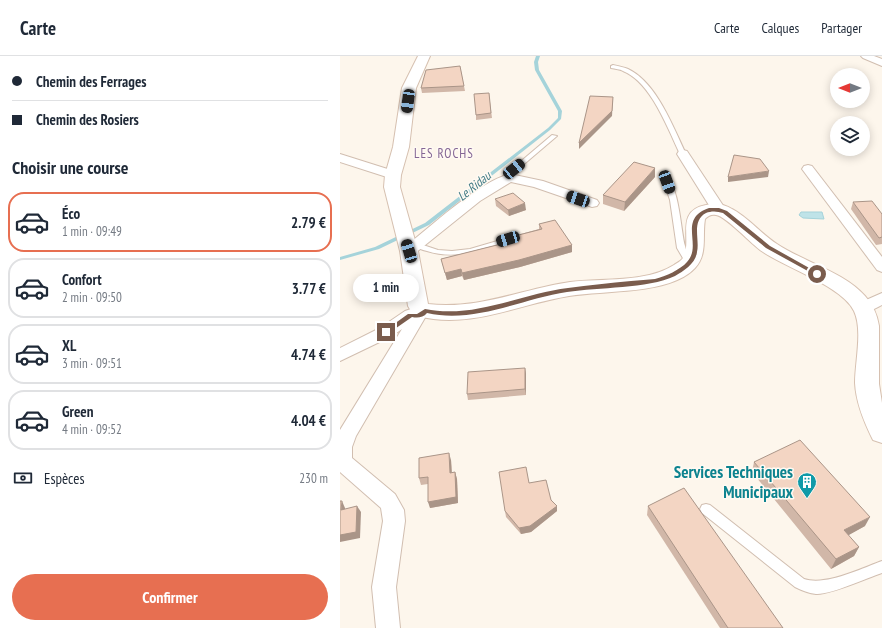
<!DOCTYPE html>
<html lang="fr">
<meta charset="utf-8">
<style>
:root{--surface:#fff;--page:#f2f2f3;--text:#1f2937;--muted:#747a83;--line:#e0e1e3;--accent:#e76f51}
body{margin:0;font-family:"PT Sans Narrow",sans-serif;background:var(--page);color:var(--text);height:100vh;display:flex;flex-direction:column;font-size:15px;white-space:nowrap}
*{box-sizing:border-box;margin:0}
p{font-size:13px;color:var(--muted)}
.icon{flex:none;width:22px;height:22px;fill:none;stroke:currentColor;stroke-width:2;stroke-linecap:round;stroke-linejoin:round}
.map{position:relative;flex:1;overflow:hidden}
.side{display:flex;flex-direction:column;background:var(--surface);width:340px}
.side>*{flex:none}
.banner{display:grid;align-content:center;height:88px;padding:0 12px;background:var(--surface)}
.needle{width:26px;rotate:270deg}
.tools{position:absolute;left:490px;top:12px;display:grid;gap:8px}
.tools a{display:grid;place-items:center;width:40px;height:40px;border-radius:50%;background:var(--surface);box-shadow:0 2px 10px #0003;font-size:20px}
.end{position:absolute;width:18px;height:18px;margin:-9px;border:5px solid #7a5c4d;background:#fff;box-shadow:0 0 0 2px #fff}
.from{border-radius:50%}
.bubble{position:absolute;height:28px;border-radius:14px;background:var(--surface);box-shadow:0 2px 10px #0003;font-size:13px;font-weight:800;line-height:28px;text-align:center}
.car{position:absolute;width:12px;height:24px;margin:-12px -6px;border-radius:5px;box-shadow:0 0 3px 1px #0007;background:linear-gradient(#222 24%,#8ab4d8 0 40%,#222 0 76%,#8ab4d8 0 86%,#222 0)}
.banner b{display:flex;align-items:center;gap:14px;height:38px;font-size:15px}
.banner b+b{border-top:1px solid var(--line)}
.banner i{width:10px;height:10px;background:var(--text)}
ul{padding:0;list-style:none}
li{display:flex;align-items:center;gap:12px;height:60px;margin:0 8px 6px;padding:0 4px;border:2px solid var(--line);border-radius:16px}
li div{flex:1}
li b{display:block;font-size:15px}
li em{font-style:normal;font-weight:800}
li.active{border-color:var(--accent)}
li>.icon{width:36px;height:36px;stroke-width:1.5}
h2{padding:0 12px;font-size:18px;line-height:48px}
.pay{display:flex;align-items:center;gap:10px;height:44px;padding:0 12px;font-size:15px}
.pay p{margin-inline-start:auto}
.action{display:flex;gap:8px;margin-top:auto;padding:8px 12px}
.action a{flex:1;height:46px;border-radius:24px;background:var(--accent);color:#fff;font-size:16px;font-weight:800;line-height:46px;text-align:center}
header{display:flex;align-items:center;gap:24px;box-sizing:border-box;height:56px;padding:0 20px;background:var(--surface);border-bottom:1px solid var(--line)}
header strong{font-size:19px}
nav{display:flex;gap:22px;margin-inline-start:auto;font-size:14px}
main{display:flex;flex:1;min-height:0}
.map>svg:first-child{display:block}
</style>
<header>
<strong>Carte</strong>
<nav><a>Carte</a><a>Calques</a><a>Partager</a></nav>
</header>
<main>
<section class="side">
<div class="banner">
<b><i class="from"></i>Chemin des Ferrages</b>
<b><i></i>Chemin des Rosiers</b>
</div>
<h2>Choisir une course</h2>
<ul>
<li class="active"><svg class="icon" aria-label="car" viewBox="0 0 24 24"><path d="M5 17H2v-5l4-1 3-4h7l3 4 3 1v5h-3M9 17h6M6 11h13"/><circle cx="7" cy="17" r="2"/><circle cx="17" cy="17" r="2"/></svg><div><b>Éco</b><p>1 min · 09:49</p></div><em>2.79 €</em></li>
<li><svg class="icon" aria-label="car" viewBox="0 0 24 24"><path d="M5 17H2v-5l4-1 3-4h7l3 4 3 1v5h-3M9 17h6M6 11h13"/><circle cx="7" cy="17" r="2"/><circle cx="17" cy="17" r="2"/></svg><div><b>Confort</b><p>2 min · 09:50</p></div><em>3.77 €</em></li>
<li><svg class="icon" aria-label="car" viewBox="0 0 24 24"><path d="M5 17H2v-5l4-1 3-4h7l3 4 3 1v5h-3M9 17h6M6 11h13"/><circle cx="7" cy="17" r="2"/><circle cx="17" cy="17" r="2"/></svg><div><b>XL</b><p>3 min · 09:51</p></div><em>4.74 €</em></li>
<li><svg class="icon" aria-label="car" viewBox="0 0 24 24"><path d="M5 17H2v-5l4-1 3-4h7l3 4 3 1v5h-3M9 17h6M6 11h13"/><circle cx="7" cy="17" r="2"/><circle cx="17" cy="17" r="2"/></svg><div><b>Green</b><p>4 min · 09:52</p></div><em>4.04 €</em></li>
</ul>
<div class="pay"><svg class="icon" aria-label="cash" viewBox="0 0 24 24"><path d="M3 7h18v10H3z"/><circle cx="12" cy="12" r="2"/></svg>Espèces<p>230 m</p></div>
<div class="action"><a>Confirmer</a></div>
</section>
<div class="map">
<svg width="542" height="572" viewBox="0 0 542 572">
<rect width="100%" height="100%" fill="#fdf6ec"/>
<!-- water -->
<polygon fill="#bfe3e8" stroke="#a5d3da" points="461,156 482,156 484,163 463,162 459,159"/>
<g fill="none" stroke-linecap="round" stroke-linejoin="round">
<!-- stream -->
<polygon fill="#a5d3da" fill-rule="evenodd" points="196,0 200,0 198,6 199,14 222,55 221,63 210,74 89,169 39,193 0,204 0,201 35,191 85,167 208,72 218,62 218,55 195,14 194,6"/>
<!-- lane casing -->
<g stroke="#d1beb0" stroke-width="2">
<g id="lane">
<path d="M273,9C278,10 284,11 288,13C317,27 333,71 346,98L345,99L340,98C328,73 311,26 283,15C280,13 275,13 271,12V10Z"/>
<polygon points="212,79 217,80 163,126 159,126 159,124"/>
<path d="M327,124C339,129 341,177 345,190C346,196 351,202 354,207L353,209H347L337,192L330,144L324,126Z"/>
<path d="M174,180H177V184C147,192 118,205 87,195C82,194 77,192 73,189L77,187L98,194L112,195L130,193Z"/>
<path d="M366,448L370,449L464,523C486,530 520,513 542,505V517C527,522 490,539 476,538C468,537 461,534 455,531L362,457L360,453L362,449Z"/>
</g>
</g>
<!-- street casing -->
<g stroke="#d1beb0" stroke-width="2">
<g id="street">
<polygon points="521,0 534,0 542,3 542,10 523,2"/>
<polygon points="343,94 347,95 386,154 384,157 374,157 372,154 337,98 339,95"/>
<polygon points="0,98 57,116 59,119 57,122 53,123 0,106"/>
<polygon points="468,109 472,110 542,201 542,216 537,214 462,113 464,110"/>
<path d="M170,118L203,125L257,144L259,147L257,150L252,151L194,131L171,126L140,145L74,198L69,199L64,198L62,195L64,192C90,171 138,126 170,118Z"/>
<path d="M542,237V249C534,253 527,258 517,256L515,252L517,248Z"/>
<polygon points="71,253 84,256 86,260 16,380 12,391 12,402 55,438 64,454 65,465 56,531 60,572 36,572 32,531 43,465 41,452 0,416 0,374 62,273 52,280 0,305 0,292 40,272 65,255"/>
</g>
</g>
<!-- secondary casing -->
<g stroke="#d6c0b0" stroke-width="2">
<path id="secondary" d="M78,0H90L76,32L69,91L61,119L60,131L78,195L88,248C138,254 182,233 230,226C262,222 306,227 334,209C337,207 341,205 343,202C353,184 334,155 366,149C375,147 384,148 392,153C409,162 421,178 437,188C464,206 504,216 525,240C533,249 537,258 539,270V328L542,347V387L533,384C524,366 516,347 515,327C515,306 523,274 514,255C503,231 445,211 423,196C412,189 386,160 376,159C371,158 368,160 365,163C362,180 368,198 355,212C330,239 264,234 229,240C179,248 129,274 78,260L75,256L71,255L68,250L60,195L44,131L45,119L53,91L62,32Z"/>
</g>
<!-- lane -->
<use href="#lane" fill="#fff" fill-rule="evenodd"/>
<!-- street -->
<use href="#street" fill="#fff" fill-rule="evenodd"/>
<!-- secondary -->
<use href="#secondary" fill="#fff" fill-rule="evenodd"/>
</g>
<!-- wall -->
<g fill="#d1b7a8">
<polygon points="120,10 125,35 82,37 81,32"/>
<polygon points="149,37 152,62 136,64 136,59"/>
<polygon points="315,121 284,155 263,148 263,139"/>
<polygon points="155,143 186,154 169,160 156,150"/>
<polygon points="513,146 542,158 542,188 536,189 511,153"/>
<polygon points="199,168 232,189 232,196 180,211 124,224 122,220 107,224 101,203 164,187 163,183 199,173"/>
<polygon points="185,312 186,318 186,339 128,344 127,338"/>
<polygon points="111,404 112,417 115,416 117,423 118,447 90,452 88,428 81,429 79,422"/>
<polygon points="414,406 525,470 508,479 519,491 514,500 491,513 412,416"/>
<polygon points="189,427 211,444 217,455 191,476 181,478 166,461 165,455"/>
<polygon points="308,450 443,572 380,572 307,459"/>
</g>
<!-- shaded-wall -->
<g fill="#aa9588">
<polygon points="273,41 272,60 239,93 239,87"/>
<polygon points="315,112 315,121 284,155 285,146"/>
<polygon points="429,115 428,121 388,126 388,121"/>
<polygon points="185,147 186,154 169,160 168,154"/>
<polygon points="232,189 232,196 180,211 124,224 122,217"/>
<polygon points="121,213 122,220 107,224 105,217"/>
<polygon points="185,312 186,318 186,339 185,333"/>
<polygon points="109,397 111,404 112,424 110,417"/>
<polygon points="115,416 117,423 118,447 90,452 88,446"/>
<polygon points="2,445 5,452 5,460 1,454"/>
<polygon points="17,450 21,456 20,482 0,486 0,479"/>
<polygon points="217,450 217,455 191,476 181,478 179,472"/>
<polygon points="530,461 525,470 500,484 504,474"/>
<polygon points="519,491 514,500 491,513 496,503"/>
</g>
<!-- building -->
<g fill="#f3d5c3" stroke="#aa9588">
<polygon points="120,10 124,30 81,32 86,14"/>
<polygon points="149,37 151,57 136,59 134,38"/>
<polygon points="250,40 273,41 272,55 239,87"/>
<polygon points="394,99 420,103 429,115 388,121"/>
<polygon points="294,106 315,112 285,146 263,139"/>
<polygon points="173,137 185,147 168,154 155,143"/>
<polygon points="532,145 542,158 542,181 539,182 513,146"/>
<polygon points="215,164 232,189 179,204 122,217 121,213 105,217 101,203 165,187 163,183 202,173 199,168"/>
<polygon points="185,312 185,333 127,338 128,316"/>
<polygon points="460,384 530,461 504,474 519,491 496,503 414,406"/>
<polygon points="109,397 110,417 115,416 116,441 88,446 88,421 79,422 79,402"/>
<polygon points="186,411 189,427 206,424 211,444 217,450 190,470 179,472 165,455 159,416"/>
<polygon points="344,432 443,572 388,572 308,450"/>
<polygon points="0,445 2,445 1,454 17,450 16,476 0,479"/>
</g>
<!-- route -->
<path fill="#7a5c4d" d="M369,152H379L387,155L430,190L480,218L475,219L426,192L383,157C377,155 371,155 366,157C351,165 360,183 357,196C356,207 344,215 335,220C307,233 259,231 227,236C181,243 134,268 87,257C83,262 77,262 72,261L49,277L46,278L43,276L68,258H77L85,253C134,263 180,238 228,232C249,229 270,227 291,225C299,224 308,224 315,223C326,220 340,214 347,206C363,189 337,163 369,152Z"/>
<!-- icons -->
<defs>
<g id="building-pin" transform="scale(1)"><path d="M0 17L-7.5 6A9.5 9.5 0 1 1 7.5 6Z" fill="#0f9aa8" stroke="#fffaf3"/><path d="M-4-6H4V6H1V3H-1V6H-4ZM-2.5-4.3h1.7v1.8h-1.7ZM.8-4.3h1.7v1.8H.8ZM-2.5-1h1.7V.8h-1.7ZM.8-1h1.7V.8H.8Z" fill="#fff"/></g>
</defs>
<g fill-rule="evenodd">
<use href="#building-pin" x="467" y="426"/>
</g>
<g text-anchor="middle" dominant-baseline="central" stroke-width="3" stroke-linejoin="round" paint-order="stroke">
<!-- far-neighbourhood labels -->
<g font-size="13" letter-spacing="1" fill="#846695" stroke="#fffaf3">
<text x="104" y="97">LES ROCHS</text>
</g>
<!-- far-water labels -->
<g font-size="13" font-style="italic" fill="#437c86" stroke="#fffaf3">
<text transform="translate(134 130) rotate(-39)">Le Ridau</text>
</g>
<!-- near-culture labels -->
<g font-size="17" font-weight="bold" fill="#0d838f" stroke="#fffaf3" text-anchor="end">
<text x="453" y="416">Services Techniques<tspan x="453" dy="20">Municipaux</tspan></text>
</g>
</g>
</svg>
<div class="tools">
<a><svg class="needle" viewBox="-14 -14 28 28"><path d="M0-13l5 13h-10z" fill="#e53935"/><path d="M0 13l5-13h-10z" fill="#747a83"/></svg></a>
<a><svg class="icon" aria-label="layers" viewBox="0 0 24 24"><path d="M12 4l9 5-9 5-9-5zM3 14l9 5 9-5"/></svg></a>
</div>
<i class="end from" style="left:477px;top:218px"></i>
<i class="end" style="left:46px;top:276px"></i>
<div class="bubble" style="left:13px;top:218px;width:66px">1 min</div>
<i class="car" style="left:68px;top:45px;rotate:188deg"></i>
<i class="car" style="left:174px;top:113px;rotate:51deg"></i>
<i class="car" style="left:327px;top:126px;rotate:160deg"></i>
<i class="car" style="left:238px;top:143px;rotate:289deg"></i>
<i class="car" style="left:168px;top:183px;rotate:254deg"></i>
<i class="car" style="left:69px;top:195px;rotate:343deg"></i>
</div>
</main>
